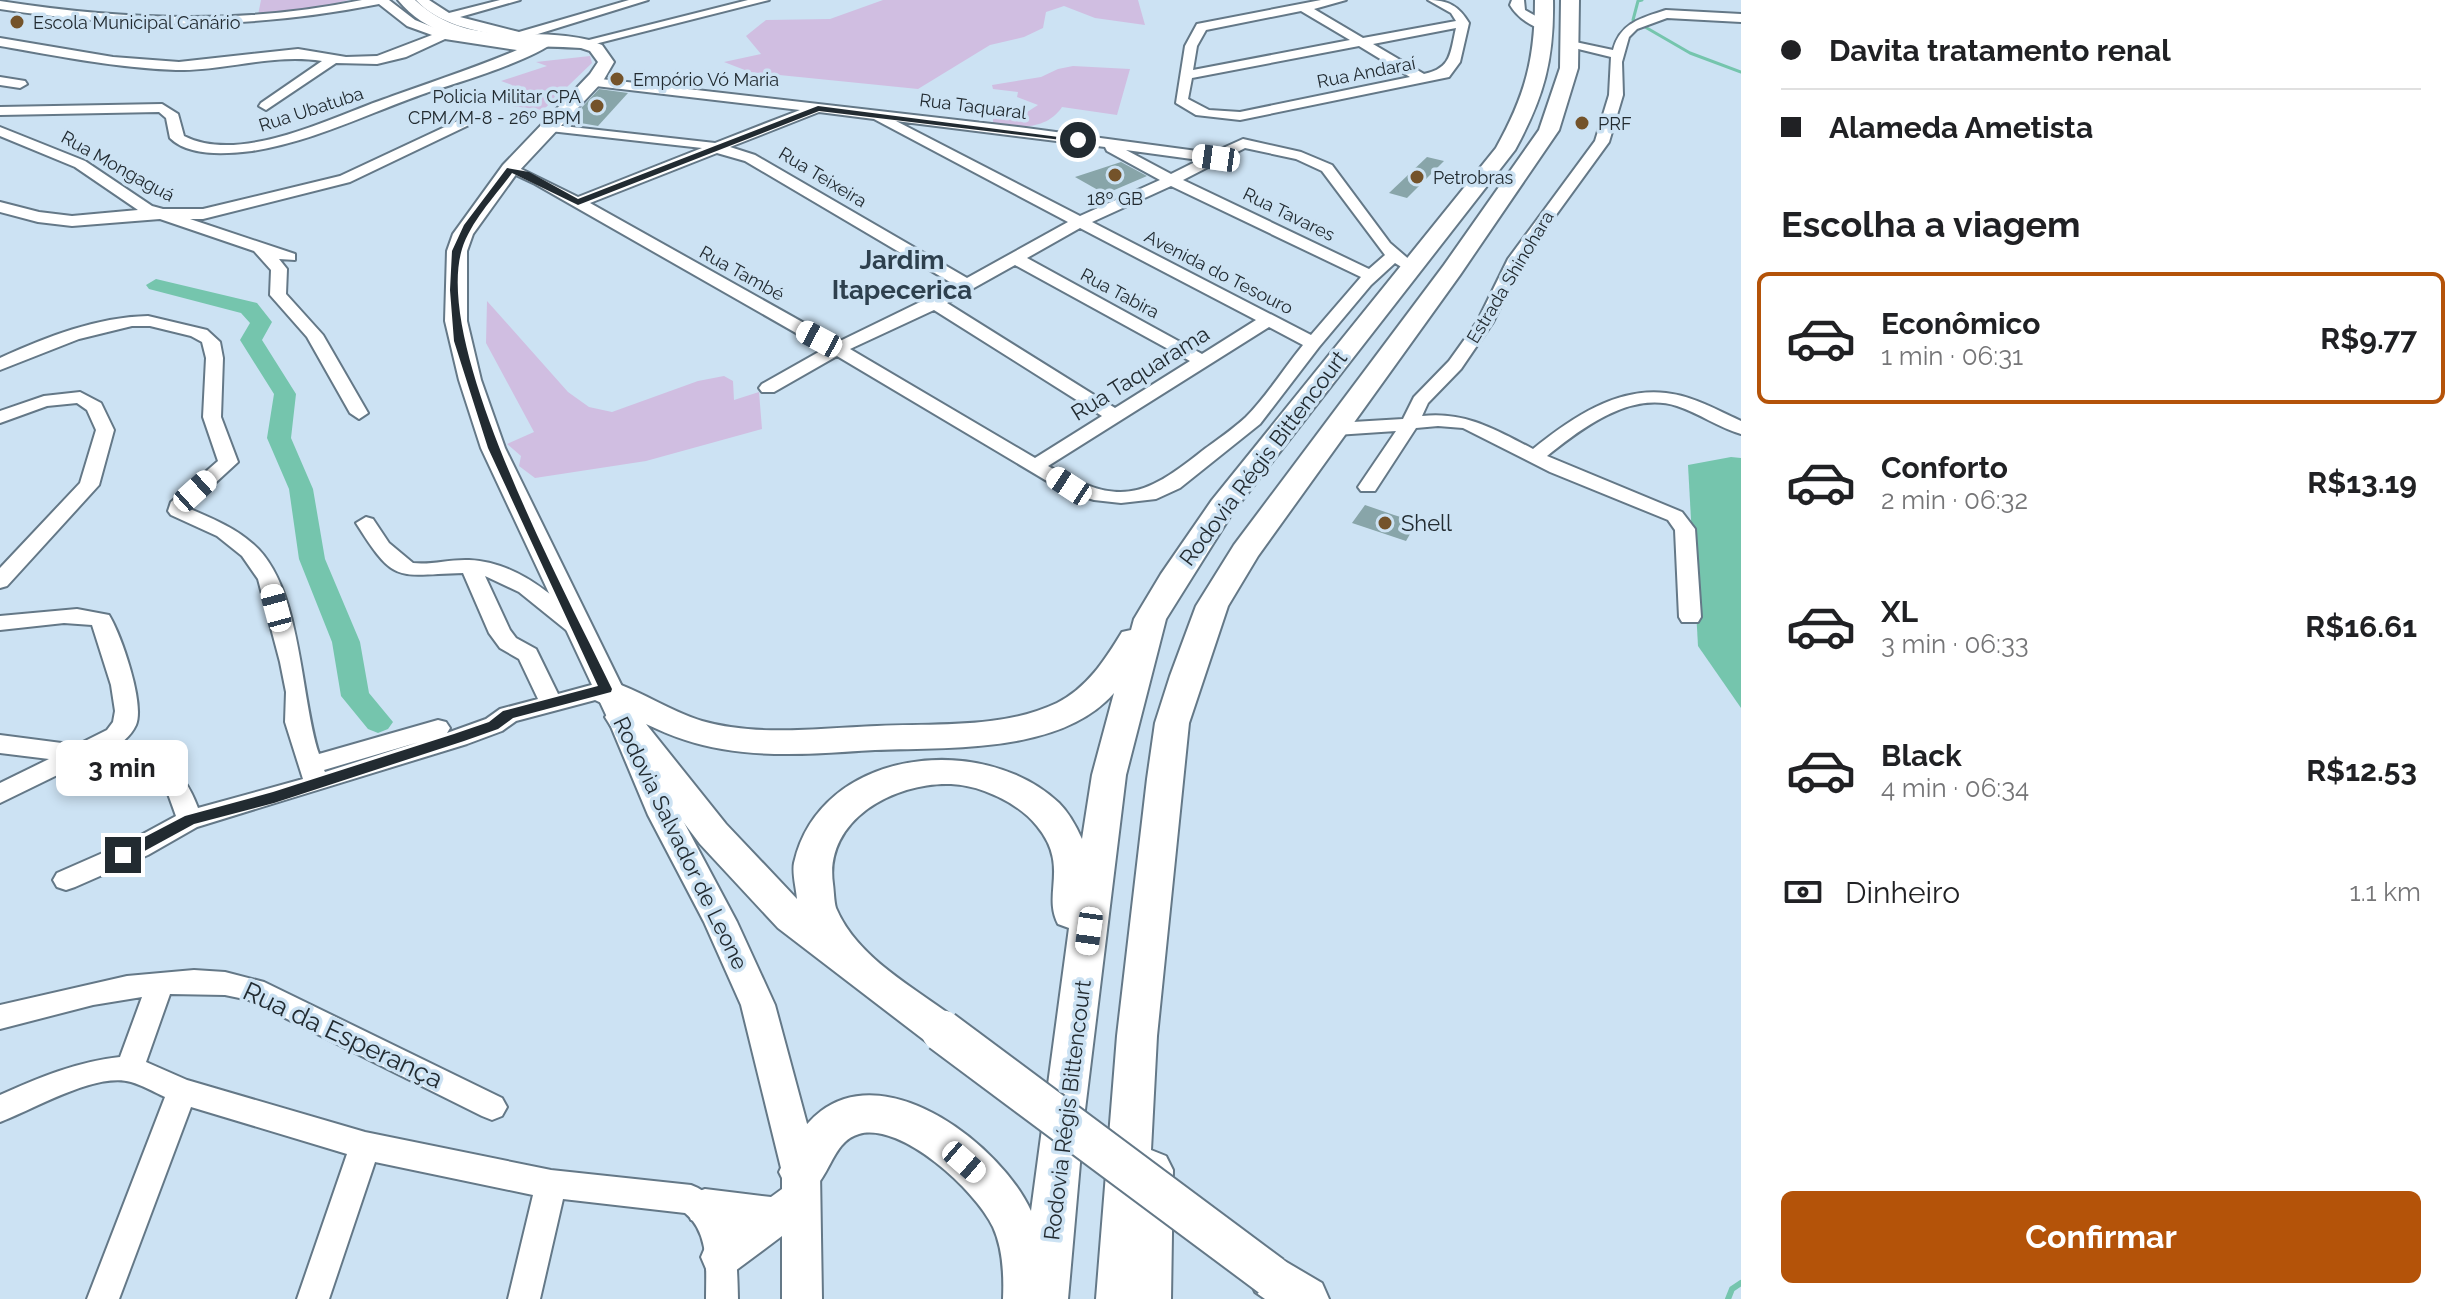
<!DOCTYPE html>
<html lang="pt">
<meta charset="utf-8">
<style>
:root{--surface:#fff;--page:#f6f6f6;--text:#202124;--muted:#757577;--line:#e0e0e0;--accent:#b45309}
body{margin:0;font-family:Raleway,sans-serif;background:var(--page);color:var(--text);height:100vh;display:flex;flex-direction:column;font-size:30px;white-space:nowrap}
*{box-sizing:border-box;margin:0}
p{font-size:26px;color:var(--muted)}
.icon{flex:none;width:44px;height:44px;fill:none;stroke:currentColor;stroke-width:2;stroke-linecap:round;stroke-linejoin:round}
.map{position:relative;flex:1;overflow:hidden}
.side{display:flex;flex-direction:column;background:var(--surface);width:720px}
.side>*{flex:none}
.banner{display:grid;align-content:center;height:176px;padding:0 40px;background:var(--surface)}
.end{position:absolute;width:36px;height:36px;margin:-18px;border:10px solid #222b31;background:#fff;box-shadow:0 0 0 4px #fff}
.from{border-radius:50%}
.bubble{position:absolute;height:56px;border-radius:12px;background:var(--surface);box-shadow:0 4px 12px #0003;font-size:26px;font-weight:700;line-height:56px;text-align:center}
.car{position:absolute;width:24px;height:48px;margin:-24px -12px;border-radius:10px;box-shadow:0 0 6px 2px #0007;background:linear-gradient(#fff 24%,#345 0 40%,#fff 0 76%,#345 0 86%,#fff 0)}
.banner b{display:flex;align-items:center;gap:28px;height:76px;font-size:30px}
.banner b+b{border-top:2px solid var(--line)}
.banner i{width:20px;height:20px;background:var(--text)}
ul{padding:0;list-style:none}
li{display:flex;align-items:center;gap:24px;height:132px;margin:0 16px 12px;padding:0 24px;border:4px solid transparent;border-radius:12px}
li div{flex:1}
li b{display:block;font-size:30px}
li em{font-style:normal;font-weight:700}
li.current{border-color:var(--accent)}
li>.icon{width:72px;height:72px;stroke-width:1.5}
h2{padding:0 40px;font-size:36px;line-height:96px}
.pay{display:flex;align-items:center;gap:20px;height:88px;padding:0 40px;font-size:30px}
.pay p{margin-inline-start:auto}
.primary-button{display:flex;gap:16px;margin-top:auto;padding:16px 40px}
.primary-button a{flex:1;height:92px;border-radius:12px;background:var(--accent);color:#fff;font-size:32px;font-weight:700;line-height:92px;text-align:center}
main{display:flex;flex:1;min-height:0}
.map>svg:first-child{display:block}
</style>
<main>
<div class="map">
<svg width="1741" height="1299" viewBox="0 0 1741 1299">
<rect width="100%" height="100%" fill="#cce2f3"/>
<!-- green -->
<g fill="#d0bee1">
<polygon points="261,0 349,0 304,11 258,15"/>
<polygon points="883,0 1138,0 1145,25 1095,18 1064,6 1046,12 1043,28 1024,37 990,45 918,89 750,72 724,62 761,54 746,36 766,20 830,19"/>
<polygon points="590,56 592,63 543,110 504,105 519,94 509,91 512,85 501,81 547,66 536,62"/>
<path d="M1073,66L1130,69L1117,115L1062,107C1047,130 1017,129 993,123V119L1024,114L1038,105L1017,97L1018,92L993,89L992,85L1041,77L1058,69Z"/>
<polygon points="487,301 568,392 589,407 612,412 698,381 724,376 733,381 734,400 759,392 762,429 646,461 535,478 519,466 521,456 507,444 534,432 486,343"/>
</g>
<!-- water -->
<polygon fill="#75c5ad" points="1731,457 1741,458 1741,708 1698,646 1688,465"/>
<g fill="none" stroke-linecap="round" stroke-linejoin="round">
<!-- stream-far1 -->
<polyline stroke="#75c5ad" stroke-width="3" points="1642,0 1638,1 1633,20 1690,53 1741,72"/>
<!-- stream -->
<polyline stroke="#75c5ad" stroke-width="6" points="1728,1299 1732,1289 1741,1283"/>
<!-- river -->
<polygon fill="#75c5ad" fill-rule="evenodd" points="156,279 257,303 272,322 262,340 296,394 291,438 313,489 325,559 360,642 369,693 393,722 388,729 378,733 368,729 341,696 332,642 299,559 289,489 267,438 274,394 240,340 250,323 241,313 149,289 146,285"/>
</g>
<!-- building -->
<g fill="#88a5a9">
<polygon points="599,89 628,93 598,126 569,121"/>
<polygon points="1427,157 1444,161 1407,198 1389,193"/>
<polygon points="1121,162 1147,176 1105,194 1075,177"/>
<polygon points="1365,505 1394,515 1417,522 1406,541 1352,523"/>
</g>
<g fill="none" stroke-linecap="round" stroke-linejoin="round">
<!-- minor casing -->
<g stroke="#647887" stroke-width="4">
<g id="minor">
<path d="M362,0H389L415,20L445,32L498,40L506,36C474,31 438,24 416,0H429L449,13L500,0H520L460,17L519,32L629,0H648L512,42L530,45L549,37L555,41C533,60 457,83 426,93C369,113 312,142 252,151C227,154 189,157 170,138L166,118L159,112L0,115V107L162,104L178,114L184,136C239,164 326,120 379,101C425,84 472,69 517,50L445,39L406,57L377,64L336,63L266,110L259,106L261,103L322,61C273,53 225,71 176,70C117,68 58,56 0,46V38L113,57L179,62L298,49L346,57L377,56L432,35L407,26L379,4C248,30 131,29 0,9V1C122,20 241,25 362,0Z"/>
<polygon points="748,0 769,0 583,47 577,43"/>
<path d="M1321,0H1346L1314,9L1363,38L1456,21L1451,13L1428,0C1448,0 1459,6 1469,23L1460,62L1449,77L1240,120L1196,115L1176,103L1185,46L1197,24ZM1301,11L1350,40L1193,70L1197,46L1206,30ZM1456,28C1450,53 1452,68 1424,74L1373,44ZM1359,46L1410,77L1240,112L1209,110L1188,99L1192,78Z"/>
<path d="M1512,0H1524L1525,10L1548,23V29C1534,30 1517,17 1510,5Z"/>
<path d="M1666,10L1741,14V22L1667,18L1637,29L1629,37L1622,62L1623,95L1609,142L1524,259L1493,322L1461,369L1428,403L1422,416C1465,411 1496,430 1533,449C1570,419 1616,387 1666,393C1693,396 1717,410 1741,421V434C1719,428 1699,413 1677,406C1630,391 1582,428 1547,456L1682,512L1695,529L1701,617L1698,622H1682L1679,617L1675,530L1668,520L1550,472L1463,428L1438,426L1416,428L1375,491H1361L1358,487L1396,431L1336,435L1327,429L1336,423L1403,419L1414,397L1449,361L1477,322L1508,259L1595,141L1609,95L1611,57L1566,46V40L1613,50C1620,23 1641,18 1666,10Z"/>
<polygon points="0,77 25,81 27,84 20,88 0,85"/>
<path d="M592,78L1026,128L1212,153L1243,139L1301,152L1332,165L1390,243L1419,268L1411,273L1395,263L1371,285L1319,347L1260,424L1180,488L1156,499L1121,503L1094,500L1062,490L837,356L774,392H762L759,388L762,384L824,349L535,184L503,169L505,166H515L578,197L702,148L550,131L545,130V124L715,143L800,110L587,85V79ZM819,112L874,119L1068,222L967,278L755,155L730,147ZM896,121L1105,147L1107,151L1160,180L1080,216ZM1245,148L1296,159L1322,171L1385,255L1369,269L1183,180ZM1126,150L1199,160L1171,174ZM717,153L745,161L955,285L838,342L590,203ZM1171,186L1361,277L1311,335L1092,222ZM1080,228L1256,320L1202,354L1027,258ZM1015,265L1190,361L1115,408L947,303ZM934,310L1102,416L1035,458L850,349ZM1269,327L1303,345C1284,368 1267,396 1246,417C1233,429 1217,440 1202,451C1142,499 1118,506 1048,466Z"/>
<polygon points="464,118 471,122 469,125 350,182 203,219 190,219 295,254 295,260 279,259 287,269 286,294 323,335 368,413 359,419 350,413 307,337 270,295 271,270 254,251 160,219 72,226 38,222 0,212 0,202 39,212 72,216 138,210 75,167 0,136 0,127 85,161 152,206 163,209 203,209 340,176"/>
<path d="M148,316L207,330L220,342L223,358L221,417L238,462L188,508C211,518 234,527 253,544C302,586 300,697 319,754L438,720L446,722L450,728L447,733L486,719L500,709L538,699L519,659L500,648L489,633L463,573C396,575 395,585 356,523L366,517L373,519L389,543L413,563C432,565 450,559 469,560C517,562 551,595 587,624L590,629L587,634H571L519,592L485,576L510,630L516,638L536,649L558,694L606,681L614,683L617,689L614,695L516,721L502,731L467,744L197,827L148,855L75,887L66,890L57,887L53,880L57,873L130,841L176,816L167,791L156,778L82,763L0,803V783L49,759L0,753V735L77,745L107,730L113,722L115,711L111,685L92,625L64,623L0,630V616L77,609L109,615C121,635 145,703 136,725C130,738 120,744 108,750C156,757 180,759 198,808L303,779L285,722L286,692L280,662L258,579L242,556L217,536L171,515L168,511L171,502L218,461L203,417L206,358L202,342L191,336L150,326H132L79,339L0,370V358C46,337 97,317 148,316ZM419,742L325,772L324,770Z"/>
<polygon points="80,392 101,403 114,430 99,485 7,586 0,588 0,568 80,483 96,430 87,410 77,403 47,406 0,423 0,411 44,396"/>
<path d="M194,970L225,972L264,982L502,1098L507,1107L502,1116L492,1120L482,1116L249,1000L225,995L170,994L146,1062L187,1080L365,1132L551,1170L691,1185C737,1202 737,1257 738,1299H706C706,1269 710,1233 685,1213L563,1199L540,1299H508L533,1195L375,1162L329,1299H297L347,1154L191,1107L119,1299H87L165,1097C154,1092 142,1085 131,1082C95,1072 33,1110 0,1122V1095C40,1077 76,1062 120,1057L142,997L93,1005L0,1029V1005L127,976Z"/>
</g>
</g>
<!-- major casing -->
<g stroke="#647887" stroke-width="4">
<path id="major" d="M398,0H415C469,50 526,25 589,40L602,45L614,62L603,81L517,173L473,234L467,251V321L481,380L505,448L637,717L680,815L737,922L775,1005L820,1172L822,1299H782V1236L735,1271L721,1276L707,1271L701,1257L707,1243L728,1228L691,1220L686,1207L691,1194L705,1189L771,1197L782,1189V1172L741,1005L704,922L648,815L607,717L481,448L459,380L445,321L447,251L453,234L503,165L590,74L598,62L590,51L581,48C520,44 441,53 398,0Z"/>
</g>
<!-- highway casing -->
<g stroke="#647887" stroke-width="4">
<g id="highway">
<path d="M1535,0H1553C1554,60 1544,97 1515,150L1233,512L1166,619L1126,775L1084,1118L1068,1299H1003C1004,1275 1003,1249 993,1227C976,1191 902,1122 859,1134C836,1140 831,1169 817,1185C814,1189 806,1190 801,1192L786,1186L779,1172C789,1150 801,1126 821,1111C890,1059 1002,1147 1031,1211L1069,928L1058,924C1042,893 1070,866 1037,826C1019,803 980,785 951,784C894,782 824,820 833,884C834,891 834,901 836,908C857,958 915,988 956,1019L962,1031L956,1043L942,1049L928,1043L778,928L700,844L610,725L605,717L612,708L595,700L591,692L595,684L607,680C640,690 669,711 702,721C758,737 820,728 877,726C937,723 1002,729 1057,703C1087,688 1105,660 1122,632L1131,630L1134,619L1161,574L1212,500L1496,148C1525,96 1535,59 1535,0ZM1114,693L1092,775L1082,839C1076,826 1069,813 1059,803C983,731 820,748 794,863C792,873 796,888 797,899L726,824L646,724C671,736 696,745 722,749C773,758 824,753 875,750C949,747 1061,754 1114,693Z"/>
<polygon points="1561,0 1579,0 1578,68 1559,130 1460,275 1258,556 1228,606 1189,723 1157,1036 1151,1150 1166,1156 1173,1170 1171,1299 1096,1299 1117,1036 1147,779 1155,723 1170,676 1196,606 1234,545 1444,265 1539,130 1560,68"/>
<polygon points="1271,1253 1322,1283 1329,1299 1265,1299 1255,1292 1248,1276 1255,1260"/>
</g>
</g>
<!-- minor -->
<use href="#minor" fill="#fff" fill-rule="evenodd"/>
<!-- major -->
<use href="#major" fill="#fff" fill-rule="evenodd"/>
<!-- highway -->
<use href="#highway" fill="#fff" fill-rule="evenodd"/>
<!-- highway-bridge casing -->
<g stroke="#647887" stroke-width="45" stroke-linecap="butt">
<polyline id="highway-bridge" points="942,1031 1271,1276"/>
</g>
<!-- highway-bridge -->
<use href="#highway-bridge" stroke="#fff" stroke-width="41"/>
</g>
<!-- route -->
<path fill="#222b31" d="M818,106L1082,140L1078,142L819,111L578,205L512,173C495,196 471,221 462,249C432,349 567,594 612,689L611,692L513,718L498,729L464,741L274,803L194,824L128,860H118V851L185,816L273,792L454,734L489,722L503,711L598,686L488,448L454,341L450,290L452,251L464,225L507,168L529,172L578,199Z"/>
<!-- markers -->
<g fill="#74532a" stroke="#cce2f3" stroke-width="3">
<circle cx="17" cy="22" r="8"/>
<circle cx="617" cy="79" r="8"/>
<circle cx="597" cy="106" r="8"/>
<circle cx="1582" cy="123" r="8"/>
<circle cx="1115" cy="175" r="8"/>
<circle cx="1417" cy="177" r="8"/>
<circle cx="1385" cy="523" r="8"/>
</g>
<g text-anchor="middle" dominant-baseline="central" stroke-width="7" stroke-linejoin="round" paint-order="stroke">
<!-- far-poi labels -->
<g font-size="18" fill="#222b31" stroke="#cce2f3" text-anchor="start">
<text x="33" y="22">Escola Municipal Canário</text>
<text x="633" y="79">Empório Vó Maria</text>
<text x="581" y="96" text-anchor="end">Policia Militar CPA<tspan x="581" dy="21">CPM/M-8 - 26º BPM</tspan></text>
<text x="1598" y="123">PRF</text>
<text x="1433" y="177">Petrobras</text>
<text x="1115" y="198" text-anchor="middle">18º GB</text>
</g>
<!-- far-street labels -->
<g font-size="18" fill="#222b31" stroke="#cce2f3">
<text transform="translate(1366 72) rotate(-11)">Rua Andaraí</text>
<text transform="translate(973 106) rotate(7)">Rua Taquaral</text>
<text transform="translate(311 109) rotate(-18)">Rua Ubatuba</text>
<text transform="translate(118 166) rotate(29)">Rua Mongaguá</text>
<text transform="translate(823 177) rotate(31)">Rua Teixeira</text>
<text transform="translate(1289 214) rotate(26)">Rua Tavares</text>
<text transform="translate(1219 272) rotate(27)">Avenida do Tesouro</text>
<text transform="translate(742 273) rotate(29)">Rua També</text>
<text transform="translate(1510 277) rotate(-59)">Estrada Shinohara</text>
<text transform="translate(1120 293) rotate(28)">Rua Tabira</text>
</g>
<!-- street labels -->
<g font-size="22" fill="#222b31" stroke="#cce2f3">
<text transform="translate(1140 373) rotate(-32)">Rua Taquarama</text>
<text transform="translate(1263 458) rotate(-53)">Rodovia Régis Bittencourt</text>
<text transform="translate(681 843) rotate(64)">Rodovia Salvador de Leone</text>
<text transform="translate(1067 1110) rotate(-83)">Rodovia Régis Bittencourt</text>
</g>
<!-- poi labels -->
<g font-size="22" fill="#222b31" stroke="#cce2f3" text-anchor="start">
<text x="1401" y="523">Shell</text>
</g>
<!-- far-district labels -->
<g font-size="26" font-weight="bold" fill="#2e404e" stroke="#cce2f3">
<text x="902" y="260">Jardim<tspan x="902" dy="30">Itapecerica</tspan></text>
</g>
<!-- near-street labels -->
<g font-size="26" fill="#222b31" stroke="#cce2f3">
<text transform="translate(343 1035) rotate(25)">Rua da Esperança</text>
</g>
</g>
</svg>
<i class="end from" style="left:1078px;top:140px"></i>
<i class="end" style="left:123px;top:855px"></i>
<div class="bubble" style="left:56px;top:740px;width:132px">3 min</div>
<i class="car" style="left:1216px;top:158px;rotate:278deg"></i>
<i class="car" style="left:819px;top:339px;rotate:298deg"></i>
<i class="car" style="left:1069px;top:486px;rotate:303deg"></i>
<i class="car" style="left:195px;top:491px;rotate:48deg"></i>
<i class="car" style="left:276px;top:608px;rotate:345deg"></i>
<i class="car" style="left:1089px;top:931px;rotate:188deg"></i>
<i class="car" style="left:964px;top:1162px;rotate:131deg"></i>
</div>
<section class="side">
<div class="banner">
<b><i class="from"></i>Davita tratamento renal</b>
<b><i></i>Alameda Ametista</b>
</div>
<h2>Escolha a viagem</h2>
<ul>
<li class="current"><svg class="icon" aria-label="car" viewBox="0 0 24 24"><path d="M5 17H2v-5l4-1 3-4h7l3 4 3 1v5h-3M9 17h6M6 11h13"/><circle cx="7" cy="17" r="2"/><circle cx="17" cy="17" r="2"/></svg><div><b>Econômico</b><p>1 min · 06:31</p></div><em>R$9.77</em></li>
<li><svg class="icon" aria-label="car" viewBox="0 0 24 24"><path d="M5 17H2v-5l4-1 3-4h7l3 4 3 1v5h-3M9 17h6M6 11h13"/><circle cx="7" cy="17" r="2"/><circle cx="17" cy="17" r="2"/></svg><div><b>Conforto</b><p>2 min · 06:32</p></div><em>R$13.19</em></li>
<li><svg class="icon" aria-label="car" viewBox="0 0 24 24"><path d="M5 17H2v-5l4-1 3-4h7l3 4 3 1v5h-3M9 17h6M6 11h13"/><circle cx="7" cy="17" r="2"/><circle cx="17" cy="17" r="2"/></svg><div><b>XL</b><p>3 min · 06:33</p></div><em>R$16.61</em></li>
<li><svg class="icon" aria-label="car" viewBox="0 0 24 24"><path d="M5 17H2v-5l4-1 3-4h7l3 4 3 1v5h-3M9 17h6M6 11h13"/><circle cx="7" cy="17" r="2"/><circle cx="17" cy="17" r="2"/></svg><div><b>Black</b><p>4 min · 06:34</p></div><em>R$12.53</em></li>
</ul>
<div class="pay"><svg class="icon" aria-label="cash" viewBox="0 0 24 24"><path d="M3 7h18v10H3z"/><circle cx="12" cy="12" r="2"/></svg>Dinheiro<p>1.1 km</p></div>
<div class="primary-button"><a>Confirmar</a></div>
</section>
</main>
